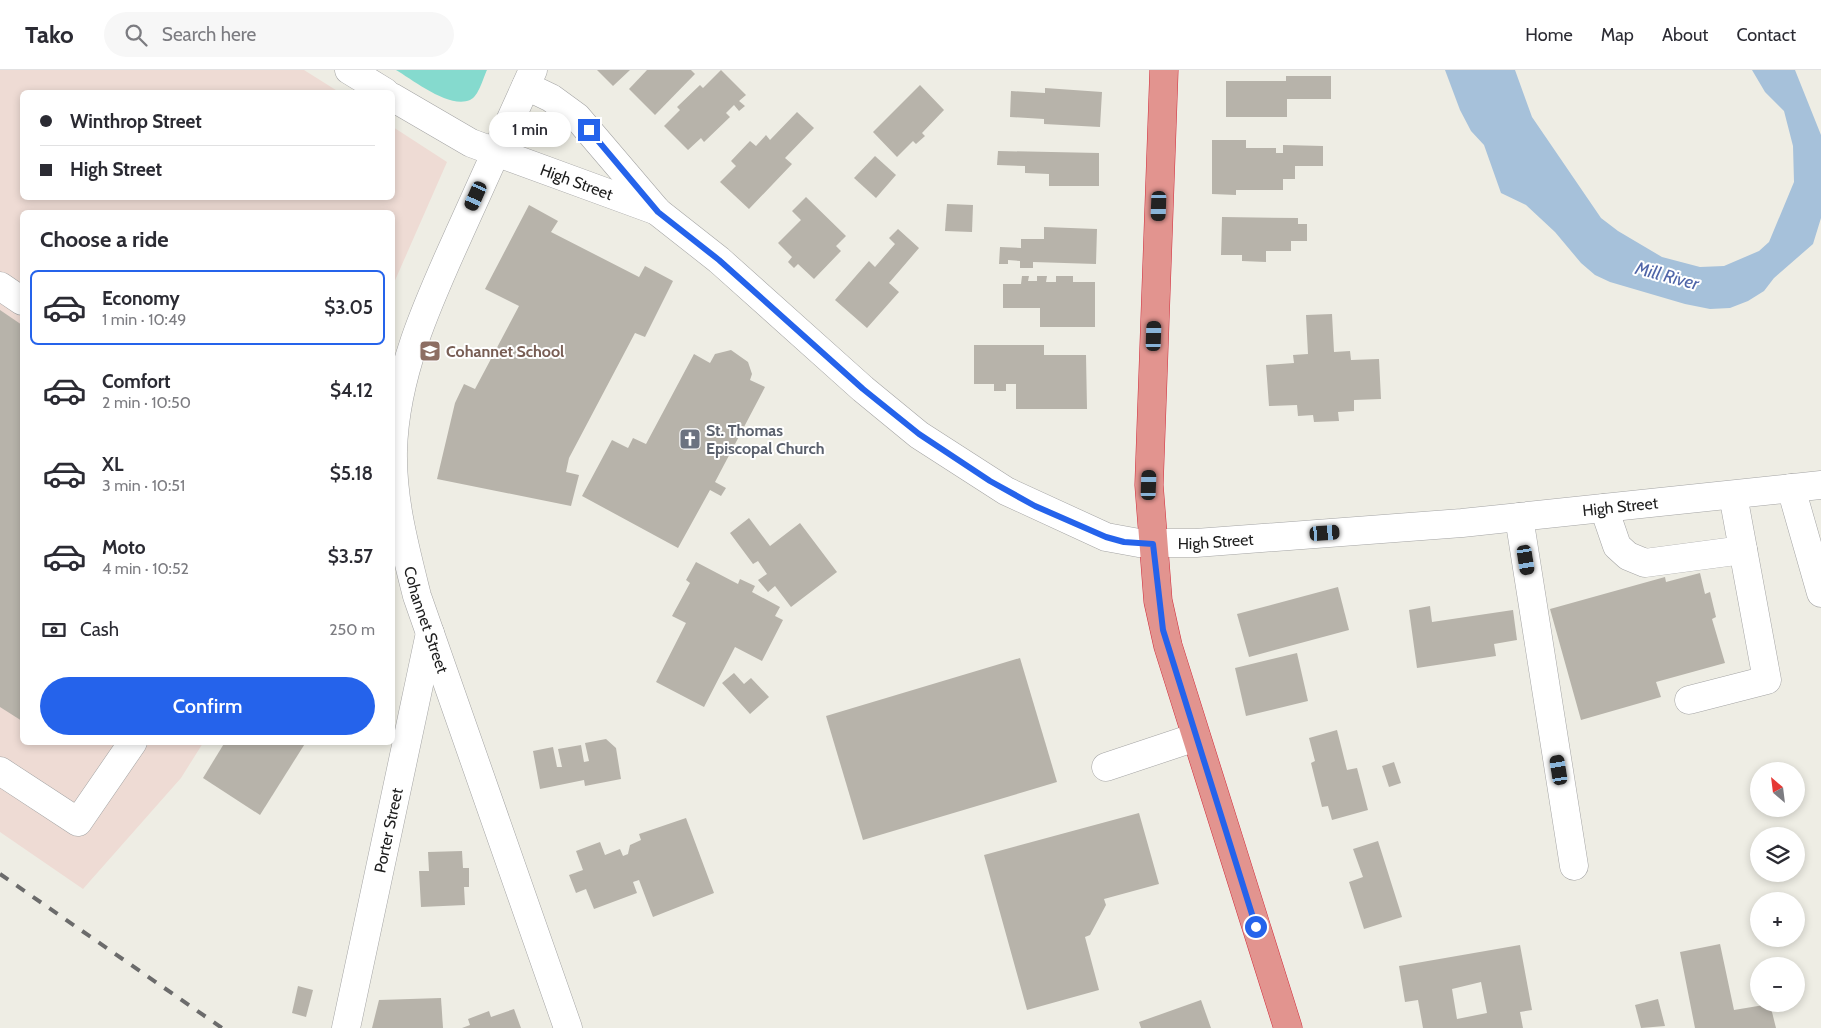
<!DOCTYPE html>
<meta charset="utf-8">
<style>
:root{--surface:#fff;--page:#f7f7f7;--text:#2b2b33;--muted:#7c7c81;--line:#e1e1e2;--accent:#2563eb}
body{margin:0;font-family:Cabin,sans-serif;background:var(--page);color:var(--text);height:100vh;display:flex;flex-direction:column;font-size:19px;white-space:nowrap}
*{box-sizing:border-box;margin:0}
p{font-size:16px;color:var(--muted)}
.icon{flex:none;width:28px;height:28px;fill:none;stroke:currentColor;stroke-width:2;stroke-linecap:round;stroke-linejoin:round}
.map{position:relative;flex:1;overflow:hidden}
.drawer{position:absolute;left:20px;top:140px;width:375px;height:535px;display:flex;flex-direction:column;background:var(--surface);border-radius:8px;box-shadow:0 2px 8px #0003}
.drawer>*{flex:none}
.hud{position:absolute;left:20px;top:20px;width:375px;height:110px;border-radius:8px;box-shadow:0 2px 8px #0003;display:grid;align-content:center;height:110px;padding:0 20px;background:var(--surface)}
.needle{width:32px;rotate:332deg}
.tools{position:absolute;left:1750px;top:692px;display:grid;gap:10px}
.tools a{display:grid;place-items:center;width:55px;height:55px;border-radius:50%;background:var(--surface);box-shadow:0 2px 8px #0003;font-size:25px}
.end{position:absolute;width:22px;height:22px;margin:-11px;border:6px solid #2563eb;background:#fff;box-shadow:0 0 0 2px #fff}
.from{border-radius:50%}
.bubble{position:absolute;height:35px;border-radius:18px;background:var(--surface);box-shadow:0 2px 8px #0003;font-size:16px;font-weight:600;line-height:35px;text-align:center}
.car{position:absolute;width:15px;height:30px;margin:-15px -8px;border-radius:6px;box-shadow:0 0 4px 1px #0007;background:linear-gradient(#222 24%,#8ab4d8 0 40%,#222 0 76%,#8ab4d8 0 86%,#222 0)}
.hud b{display:flex;align-items:center;gap:18px;height:48px;font-size:19px}
.hud b+b{border-top:1px solid var(--line)}
.hud i{width:12px;height:12px;background:var(--text)}
ul{padding:0;list-style:none}
li{display:flex;align-items:center;gap:15px;height:75px;margin:0 10px 8px;padding:0 10px;border:2px solid transparent;border-radius:8px}
li div{flex:1}
li b{display:block;font-size:19px}
li em{font-style:normal;font-weight:600}
li.selected{border-color:var(--accent)}
li>.icon{width:45px;height:45px;stroke-width:1.5}
h2{padding:0 20px;font-size:22px;line-height:60px}
.pay{display:flex;align-items:center;gap:12px;height:55px;padding:0 20px;font-size:19px}
.pay p{margin-inline-start:auto}
.primary-button{display:flex;gap:10px;margin-top:auto;padding:10px 20px}
.primary-button a{flex:1;height:58px;border-radius:30px;background:var(--accent);color:#fff;font-size:20px;font-weight:600;line-height:58px;text-align:center}
header{display:flex;align-items:center;gap:30px;box-sizing:border-box;height:70px;padding:0 25px;background:var(--surface);border-bottom:1px solid var(--line)}
header strong{font-size:24px}
nav{display:flex;gap:28px;margin-inline-start:auto;font-size:18px}
.search{width:350px;height:45px;background:var(--page);display:flex;align-items:center;gap:12px;box-sizing:border-box;padding:0 18px;border-radius:28px;color:var(--muted);font-size:19px}
.map>svg:first-child{display:block}
</style>
<header>
<strong>Tako</strong>
<div class="search"><svg class="icon" aria-label="search" viewBox="0 0 24 24"><circle cx="10" cy="10" r="6"/><path d="M15 15l6 6"/></svg>Search here</div>
<nav><a>Home</a><a>Map</a><a>About</a><a>Contact</a></nav>
</header>
<div class="map">
<svg width="1821" height="958" viewBox="0 0 1821 958">
<rect width="100%" height="100%" fill="#eeede4"/>
<!-- commercial -->
<polygon fill="#eedbd4" points="0,0 304,0 339,22 22,22 22,128 392,128 393,57 447,92 393,215 392,142 22,142 22,672 203,673 181,708 83,819 0,762"/>
<!-- pitch -->
<path fill="#85dace" d="M396,0H487C483,8 479,26 470,30C449,39 413,10 396,0Z"/>
<!-- water -->
<polygon fill="#a6c1da" points="1445,0 1515,0 1532,47 1601,148 1618,161 1662,187 1700,197 1724,196 1759,181 1769,172 1794,112 1793,76 1784,41 1765,22 1752,0 1795,0 1821,65 1821,148 1813,174 1774,208 1764,221 1748,231 1730,238 1710,239 1685,234 1610,212 1595,205 1581,193 1555,162 1526,135 1501,123 1484,75 1471,61 1460,40"/>
<!-- building -->
<g fill="#b7b3aa" fill-rule="evenodd">
<polygon points="597,0 630,0 613,16"/>
<polygon points="647,0 691,0 695,4 655,45 629,19"/>
<polygon points="721,0 746,25 739,31 745,36 739,41 734,35 726,43 730,47 704,72 701,68 688,80 664,56 680,40 677,37 700,15 703,18"/>
<polygon points="1286,6 1331,6 1331,29 1287,29 1287,47 1226,47 1226,11 1286,11"/>
<polygon points="920,15 944,40 922,63 925,66 916,74 913,71 897,87 873,62"/>
<polygon points="1045,18 1102,22 1100,57 1044,54 1044,49 1010,47 1011,21 1045,23"/>
<polygon points="797,42 814,58 785,88 792,94 749,139 720,112 736,96 731,91 750,71 756,76 766,65 770,70"/>
<polygon points="1212,70 1246,70 1246,78 1276,78 1276,83 1283,83 1283,75 1323,76 1323,96 1295,96 1295,109 1283,109 1283,120 1236,120 1236,125 1212,124"/>
<polygon points="998,81 1099,83 1099,116 1049,116 1049,104 1025,103 1025,96 997,95"/>
<polygon points="875,86 896,105 876,128 854,108"/>
<polygon points="806,127 846,166 836,176 841,181 814,209 798,194 794,198 788,192 792,187 778,173 801,150 792,141"/>
<polygon points="947,134 973,135 972,162 945,161"/>
<polygon points="529,135 558,151 551,162 639,207 645,196 673,211 645,267 635,263 569,388 566,402 579,405 571,436 437,409 455,333 464,314 475,319 519,236 485,219"/>
<polygon points="1222,147 1298,148 1298,154 1307,154 1307,171 1291,171 1291,181 1266,181 1266,192 1242,191 1242,185 1221,185"/>
<polygon points="1044,157 1097,159 1096,194 1033,192 1033,198 1020,198 1020,191 1008,190 1008,194 999,194 1000,177 1021,178 1021,169 1044,169"/>
<polygon points="898,159 919,178 889,213 899,222 867,258 835,230 869,191 875,197 895,174 889,168"/>
<polygon points="1022,206 1029,206 1028,211 1037,211 1037,206 1047,206 1046,212 1056,212 1056,206 1073,206 1073,212 1095,212 1095,257 1040,257 1040,238 1003,238 1003,214 1021,214"/>
<polygon points="0,240 22,255 22,651 0,637"/>
<polygon points="1332,244 1334,282 1350,281 1351,290 1379,289 1381,329 1354,330 1354,341 1338,342 1339,351 1314,352 1313,345 1298,346 1297,335 1269,336 1266,295 1294,293 1293,285 1308,284 1306,245"/>
<polygon points="974,275 1044,275 1044,285 1086,285 1087,339 1016,339 1016,314 1006,314 1006,321 994,321 994,314 974,314"/>
<polygon points="731,280 748,292 752,304 750,310 765,317 715,412 726,418 721,426 710,420 678,478 582,426 612,370 628,378 633,368 646,374 694,284 710,293 715,284"/>
<polygon points="749,448 770,476 800,453 837,502 791,537 775,516 768,522 758,510 767,504 758,491 753,494 730,463"/>
<polygon points="696,492 738,514 740,509 755,516 752,522 780,537 775,546 783,550 762,591 735,577 704,637 656,612 686,553 672,546 690,513 686,510"/>
<polygon points="1700,503 1705,524 1710,522 1716,547 1712,549 1725,593 1656,612 1661,627 1581,650 1550,539 1665,507 1666,512"/>
<polygon points="1338,517 1349,560 1249,587 1237,544"/>
<polygon points="1430,536 1432,552 1513,540 1517,570 1494,574 1496,586 1417,598 1409,540"/>
<polygon points="1297,583 1308,631 1246,646 1235,598"/>
<polygon points="1020,588 1057,712 863,770 826,646"/>
<polygon points="734,603 744,614 751,608 769,627 750,644 722,613"/>
<polygon points="1337,660 1347,700 1357,698 1368,740 1332,750 1328,736 1322,737 1311,693 1315,691 1309,668"/>
<polygon points="606,669 616,678 621,709 585,716 584,710 540,719 533,681 553,677 557,697 562,697 558,679 581,675 584,692 589,691 585,673"/>
<polygon points="225,672 306,672 260,745 203,708"/>
<polygon points="1394,692 1401,713 1389,717 1382,696"/>
<polygon points="1139,743 1159,814 1104,829 1106,835 1090,865 1085,867 1099,920 1027,940 984,785"/>
<polygon points="686,748 714,823 653,847 639,810 633,812 637,823 594,839 586,819 576,823 569,805 583,800 576,781 600,772 605,785 620,779 623,786 628,784 630,775 641,770 639,764"/>
<polygon points="1378,771 1402,847 1364,859 1349,812 1363,807 1353,779"/>
<polygon points="462,781 463,798 469,798 469,817 464,817 465,835 421,837 419,801 429,801 428,782"/>
<polygon points="1720,874 1734,940 1770,934 1776,958 1695,958 1680,882"/>
<path d="M1520,875L1532,940L1520,942L1523,958H1423L1418,930L1405,932L1399,896ZM1481,912L1487,943L1457,949L1452,919Z"/>
<polygon points="298,916 313,920 306,947 292,943"/>
<polygon points="441,928 443,958 372,958 379,930"/>
<polygon points="1658,929 1665,956 1641,958 1635,935"/>
<polygon points="1201,930 1211,958 1141,958 1139,952"/>
<polygon points="514,939 521,958 462,958 470,955 468,949 489,941 491,947"/>
</g>
<g fill="none" stroke-linecap="round" stroke-linejoin="round">
<!-- minor casing -->
<g stroke="#a4a4a4" stroke-width="29">
<g id="minor">
<polyline points="349,0 385,22"/>
<path id="s1" d="M533,0C510,52 486,103 463,155C431,226 395,301 393,381C392,430 405,478 417,526L568,958"/>
<path id="s2" d="M526,16L551,28L577,47L658,142L719,190L863,319L919,365L1006,421L1106,467L1139,473H1196L1462,453L1821,415"/>
<path id="s3" d="M392,27L471,73L657,141"/>
<polyline points="0,216 22,231"/>
<polyline points="1791,418 1821,523"/>
<polyline points="1604,438 1617,476 1628,486 1645,493 1743,480"/>
<polyline points="1519,447 1574,796"/>
<polyline points="1689,630 1767,610 1733,425"/>
<polyline points="1106,697 1196,667"/>
<polyline points="0,701 78,752 133,672"/>
<path id="s4" d="M346,958L430,563"/>
</g>
</g>
<!-- highway casing -->
<g stroke="#d12c3c" stroke-width="29">
<polyline id="highway" points="1164,0 1149,415 1158,531 1168,576 1288,958"/>
</g>
<!-- minor -->
<use href="#minor" stroke="#fff" stroke-width="28"/>
<!-- highway -->
<use href="#highway" stroke="#e2948f" stroke-width="28"/>
<!-- rail -->
<polyline stroke="#6b6b6b" stroke-width="4" stroke-dasharray="10 10" stroke-linecap="butt" points="0,804 222,958"/>
</g>
<g fill="none" stroke-linecap="round" stroke-linejoin="round">
<!-- route -->
<polyline stroke="#2563eb" stroke-width="6" points="589,60 658,142 719,190 863,319 919,364 990,411 1035,436 1106,467 1124,472 1153,474 1163,560 1256,857"/>
</g>
<!-- icons -->
<defs>
<g id="school-square" transform="scale(1.125)"><rect x="-9" y="-9" width="18" height="18" rx="4" fill="#8d6e63" stroke="#fff"/><path d="M0-5L7-2L0 1L-7-2ZM-4 1L0 2.5L4 1V4Q0 6-4 4Z" fill="#fff"/></g>
<g id="church-square" transform="scale(1.125)"><rect x="-9" y="-9" width="18" height="18" rx="4" fill="#6b7280" stroke="#fff"/><path d="M-1.2-6h2.4v3.5h3.3v2.4h-3.3V6h-2.4V-.1h-3.3v-2.4h3.3Z" fill="#fff"/></g>
</defs>
<g fill-rule="evenodd">
<use href="#school-square" x="430" y="281"/>
<use href="#church-square" x="690" y="369"/>
</g>
<g text-anchor="middle" dominant-baseline="central" stroke-width="4" stroke-linejoin="round" paint-order="stroke">
<!-- street labels -->
<g font-size="16" fill="#1d1d1d" stroke="#fff">
<text stroke="none"><textPath href="#s3" startOffset="204">High Street</textPath></text>
<text stroke="none"><textPath href="#s2" startOffset="1258">High Street</textPath></text>
<text stroke="none"><textPath href="#s2" startOffset="852">High Street</textPath></text>
<text stroke="none"><textPath href="#s1" startOffset="581">Cohannet Street</textPath></text>
<text stroke="none"><textPath href="#s4" startOffset="202">Porter Street</textPath></text>
</g>
<!-- education labels -->
<g font-size="16" font-weight="bold" fill="#785e54" stroke="#fff" text-anchor="start">
<text x="446" y="281">Cohannet School</text>
</g>
<!-- worship labels -->
<g font-size="16" font-weight="bold" fill="#5b616d" stroke="#fff" text-anchor="start">
<text x="706" y="360">St. Thomas<tspan x="706" dy="18">Episcopal Church</tspan></text>
</g>
<!-- water labels -->
<g font-size="18" font-style="italic" fill="#4f65a8" stroke="#fff">
<text transform="translate(1667 206) rotate(15)">Mill River</text>
</g>
</g>
</svg>
<div class="tools">
<a><svg class="needle" viewBox="-14 -14 28 28"><path d="M0-13l5 13h-10z" fill="#e53935"/><path d="M0 13l5-13h-10z" fill="#7c7c81"/></svg></a>
<a><svg class="icon" aria-label="layers" viewBox="0 0 24 24"><path d="M12 4l9 5-9 5-9-5zM3 14l9 5 9-5"/></svg></a>
<a>+</a>
<a>−</a>
</div>
<i class="end from" style="left:1256px;top:857px"></i>
<i class="end" style="left:589px;top:60px"></i>
<div class="bubble" style="left:489px;top:42px;width:82px">1 min</div>
<i class="car" style="left:476px;top:126px;rotate:204deg"></i>
<i class="car" style="left:1159px;top:136px;rotate:182deg"></i>
<i class="car" style="left:1154px;top:266px;rotate:2deg"></i>
<i class="car" style="left:1149px;top:415px;rotate:2deg"></i>
<i class="car" style="left:1325px;top:463px;rotate:86deg"></i>
<i class="car" style="left:1526px;top:490px;rotate:171deg"></i>
<i class="car" style="left:1559px;top:700px;rotate:351deg"></i>
<div class="hud">
<b><i class="from"></i>Winthrop Street</b>
<b><i></i>High Street</b>
</div>
<section class="drawer">
<h2>Choose a ride</h2>
<ul>
<li class="selected"><svg class="icon" aria-label="car" viewBox="0 0 24 24"><path d="M5 17H2v-5l4-1 3-4h7l3 4 3 1v5h-3M9 17h6M6 11h13"/><circle cx="7" cy="17" r="2"/><circle cx="17" cy="17" r="2"/></svg><div><b>Economy</b><p>1 min · 10:49</p></div><em>$3.05</em></li>
<li><svg class="icon" aria-label="car" viewBox="0 0 24 24"><path d="M5 17H2v-5l4-1 3-4h7l3 4 3 1v5h-3M9 17h6M6 11h13"/><circle cx="7" cy="17" r="2"/><circle cx="17" cy="17" r="2"/></svg><div><b>Comfort</b><p>2 min · 10:50</p></div><em>$4.12</em></li>
<li><svg class="icon" aria-label="car" viewBox="0 0 24 24"><path d="M5 17H2v-5l4-1 3-4h7l3 4 3 1v5h-3M9 17h6M6 11h13"/><circle cx="7" cy="17" r="2"/><circle cx="17" cy="17" r="2"/></svg><div><b>XL</b><p>3 min · 10:51</p></div><em>$5.18</em></li>
<li><svg class="icon" aria-label="car" viewBox="0 0 24 24"><path d="M5 17H2v-5l4-1 3-4h7l3 4 3 1v5h-3M9 17h6M6 11h13"/><circle cx="7" cy="17" r="2"/><circle cx="17" cy="17" r="2"/></svg><div><b>Moto</b><p>4 min · 10:52</p></div><em>$3.57</em></li>
</ul>
<div class="pay"><svg class="icon" aria-label="cash" viewBox="0 0 24 24"><path d="M3 7h18v10H3z"/><circle cx="12" cy="12" r="2"/></svg>Cash<p>250 m</p></div>
<div class="primary-button"><a>Confirm</a></div>
</section>
</div>
